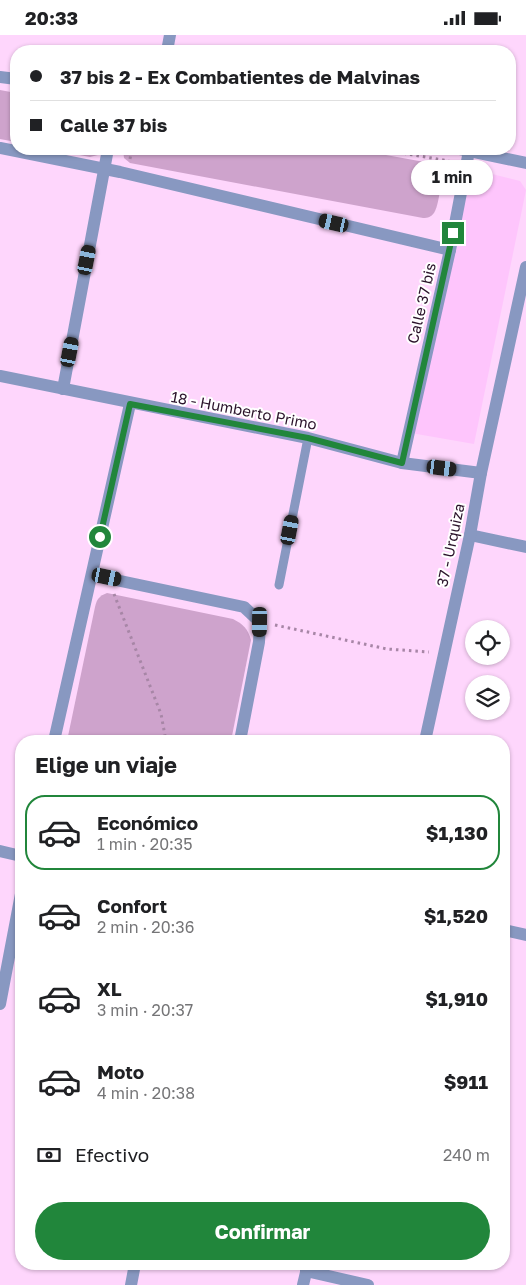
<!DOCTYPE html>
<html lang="es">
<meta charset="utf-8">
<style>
:root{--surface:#fff;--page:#f6f6f6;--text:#202124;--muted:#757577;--line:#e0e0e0;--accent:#21863b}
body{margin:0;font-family:"Golos Text",sans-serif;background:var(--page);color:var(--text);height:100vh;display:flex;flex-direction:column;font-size:19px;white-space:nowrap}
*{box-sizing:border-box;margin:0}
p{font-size:16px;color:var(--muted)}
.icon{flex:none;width:28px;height:28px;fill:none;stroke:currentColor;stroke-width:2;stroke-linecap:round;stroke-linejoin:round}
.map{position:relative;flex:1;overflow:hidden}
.side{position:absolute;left:15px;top:700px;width:495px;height:535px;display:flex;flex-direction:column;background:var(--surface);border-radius:20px;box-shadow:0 1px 4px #0004}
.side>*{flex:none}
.guide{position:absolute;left:10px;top:10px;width:506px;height:110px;border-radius:20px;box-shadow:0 1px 4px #0004;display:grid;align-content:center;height:110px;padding:0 20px;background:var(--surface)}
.tools{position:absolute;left:465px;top:585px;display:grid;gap:10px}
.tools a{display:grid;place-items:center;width:45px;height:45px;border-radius:50%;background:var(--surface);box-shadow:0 1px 4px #0004;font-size:25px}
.end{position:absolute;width:22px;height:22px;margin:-11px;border:6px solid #21863b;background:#fff;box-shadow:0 0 0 2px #fff}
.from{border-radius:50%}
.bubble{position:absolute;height:35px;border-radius:18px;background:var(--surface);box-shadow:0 1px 4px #0004;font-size:16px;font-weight:700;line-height:35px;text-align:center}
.car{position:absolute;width:15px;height:30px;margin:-15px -8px;border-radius:6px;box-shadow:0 0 4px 1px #0007;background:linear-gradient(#222 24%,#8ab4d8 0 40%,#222 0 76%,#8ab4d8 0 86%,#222 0)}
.guide b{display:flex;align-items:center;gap:18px;height:48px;font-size:19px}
.guide b+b{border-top:1px solid var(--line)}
.guide i{width:12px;height:12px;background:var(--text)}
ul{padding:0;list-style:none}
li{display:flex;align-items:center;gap:15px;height:75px;margin:0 10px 8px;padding:0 10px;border:2px solid transparent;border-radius:20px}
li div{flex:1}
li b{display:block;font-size:19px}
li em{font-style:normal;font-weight:700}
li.selected{border-color:var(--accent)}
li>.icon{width:45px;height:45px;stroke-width:1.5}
h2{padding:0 20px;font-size:22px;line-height:60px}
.pay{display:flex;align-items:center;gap:12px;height:55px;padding:0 20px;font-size:19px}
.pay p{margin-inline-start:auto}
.cta{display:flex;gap:10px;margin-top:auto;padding:10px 20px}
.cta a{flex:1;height:58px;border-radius:30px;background:var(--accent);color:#fff;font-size:20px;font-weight:700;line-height:58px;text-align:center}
.status{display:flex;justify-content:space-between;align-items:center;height:35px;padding:0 25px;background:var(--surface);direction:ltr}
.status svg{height:14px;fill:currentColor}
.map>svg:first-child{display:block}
</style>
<div class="status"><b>20:33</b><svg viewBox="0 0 49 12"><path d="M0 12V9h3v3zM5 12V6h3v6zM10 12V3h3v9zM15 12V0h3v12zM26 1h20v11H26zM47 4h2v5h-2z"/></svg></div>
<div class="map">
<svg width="526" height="1250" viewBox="0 0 526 1250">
<rect width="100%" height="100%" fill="#fed6fc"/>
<!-- built -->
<polygon fill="#fec5fc" points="472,134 520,146 526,155 474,409 411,398"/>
<!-- green -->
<g fill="#cea3cc">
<polygon points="0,55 16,58 16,107 0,104"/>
<polygon points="48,114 101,114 98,120 90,122"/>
<path d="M123,114H353L430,128L438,134C443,142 439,170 434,178C431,182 428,183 423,183L130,128L124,123Z"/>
<path d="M107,558L233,584C243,589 248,594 251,605L231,706H67L95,572C97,564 99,561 107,558Z"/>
</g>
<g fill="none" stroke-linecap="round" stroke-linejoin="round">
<!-- path -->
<g stroke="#a786a6" stroke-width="3" stroke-dasharray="2.5 4" stroke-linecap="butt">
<polyline points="378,114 449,126"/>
<polyline points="130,124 132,114"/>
<polyline points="114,559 161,679 166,706"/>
<polyline points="275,590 387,614 429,617"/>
</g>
<!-- service -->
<polyline stroke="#8898c1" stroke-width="9" points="279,550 308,403"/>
<!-- minor -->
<g stroke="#8898c1" stroke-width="12">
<polyline points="167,16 170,0"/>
<polyline points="0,113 120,137 450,215"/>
<polyline points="0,341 308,403 402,428 481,438"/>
<polyline points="63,354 108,114"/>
<polyline points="402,428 450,215 469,116"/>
<polyline points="470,500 526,512"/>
<polyline points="92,540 244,572 260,587 259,607 240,706"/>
<polyline points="54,706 130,369"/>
<polyline points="425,706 470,500 481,438 526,232"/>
<polyline points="0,816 21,821"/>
<polyline points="504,895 526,900"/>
<polyline points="0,969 21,859"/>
<polyline points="306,1236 368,1250"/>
<polyline points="131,1250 135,1229"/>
<polyline points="303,1250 308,1229"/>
</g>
<!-- tertiary -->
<g stroke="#8898c1" stroke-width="12">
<polyline points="0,42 16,44"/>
<polyline points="459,114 526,128"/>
</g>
</g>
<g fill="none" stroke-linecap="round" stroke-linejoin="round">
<!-- route -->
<polyline stroke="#21863b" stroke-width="6" points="100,502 130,369 308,403 402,428 453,198"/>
</g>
<g text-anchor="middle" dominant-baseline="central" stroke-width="4" stroke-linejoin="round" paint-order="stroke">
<!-- street labels -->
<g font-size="15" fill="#2b132b" stroke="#fff">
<text transform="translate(421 268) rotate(-77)">Calle 37 bis</text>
<text transform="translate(244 375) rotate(11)">18 - Humberto Primo</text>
<text transform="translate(450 510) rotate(-78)">37 - Urquiza</text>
</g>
</g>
</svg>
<div class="tools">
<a><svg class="icon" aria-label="locate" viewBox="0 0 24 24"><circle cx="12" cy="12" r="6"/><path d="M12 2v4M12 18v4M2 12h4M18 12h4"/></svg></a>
<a><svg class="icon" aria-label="layers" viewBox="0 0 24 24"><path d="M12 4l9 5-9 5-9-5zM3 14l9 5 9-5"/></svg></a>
</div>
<i class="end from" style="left:100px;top:502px"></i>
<i class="end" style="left:453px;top:198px"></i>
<div class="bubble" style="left:411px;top:125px;width:82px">1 min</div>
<i class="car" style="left:334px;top:188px;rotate:283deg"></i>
<i class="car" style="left:87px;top:225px;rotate:11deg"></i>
<i class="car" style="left:70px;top:317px;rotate:11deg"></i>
<i class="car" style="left:442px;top:433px;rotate:97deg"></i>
<i class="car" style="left:290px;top:495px;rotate:11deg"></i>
<i class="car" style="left:107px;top:542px;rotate:102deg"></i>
<i class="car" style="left:260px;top:587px;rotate:181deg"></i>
<div class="guide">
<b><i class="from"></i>37 bis 2 - Ex Combatientes de Malvinas</b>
<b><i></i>Calle 37 bis</b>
</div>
<section class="side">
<h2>Elige un viaje</h2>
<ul>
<li class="selected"><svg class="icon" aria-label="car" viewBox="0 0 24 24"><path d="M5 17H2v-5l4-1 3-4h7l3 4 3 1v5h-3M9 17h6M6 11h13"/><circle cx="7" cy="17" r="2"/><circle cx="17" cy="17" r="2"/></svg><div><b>Económico</b><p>1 min · 20:35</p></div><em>$1,130</em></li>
<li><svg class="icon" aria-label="car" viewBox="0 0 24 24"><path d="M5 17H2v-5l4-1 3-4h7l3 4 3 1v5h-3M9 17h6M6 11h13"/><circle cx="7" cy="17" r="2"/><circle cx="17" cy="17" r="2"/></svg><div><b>Confort</b><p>2 min · 20:36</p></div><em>$1,520</em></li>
<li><svg class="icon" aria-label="car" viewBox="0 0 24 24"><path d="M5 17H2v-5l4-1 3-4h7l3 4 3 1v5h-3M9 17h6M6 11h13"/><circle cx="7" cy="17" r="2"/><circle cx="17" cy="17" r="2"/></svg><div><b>XL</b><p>3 min · 20:37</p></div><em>$1,910</em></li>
<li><svg class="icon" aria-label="car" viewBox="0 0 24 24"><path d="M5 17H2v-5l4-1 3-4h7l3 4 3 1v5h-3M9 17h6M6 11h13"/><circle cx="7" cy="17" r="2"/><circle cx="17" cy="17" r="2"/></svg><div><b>Moto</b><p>4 min · 20:38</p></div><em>$911</em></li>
</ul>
<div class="pay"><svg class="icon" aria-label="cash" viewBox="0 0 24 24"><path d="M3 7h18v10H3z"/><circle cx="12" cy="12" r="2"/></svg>Efectivo<p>240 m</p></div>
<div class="cta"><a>Confirmar</a></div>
</section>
</div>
